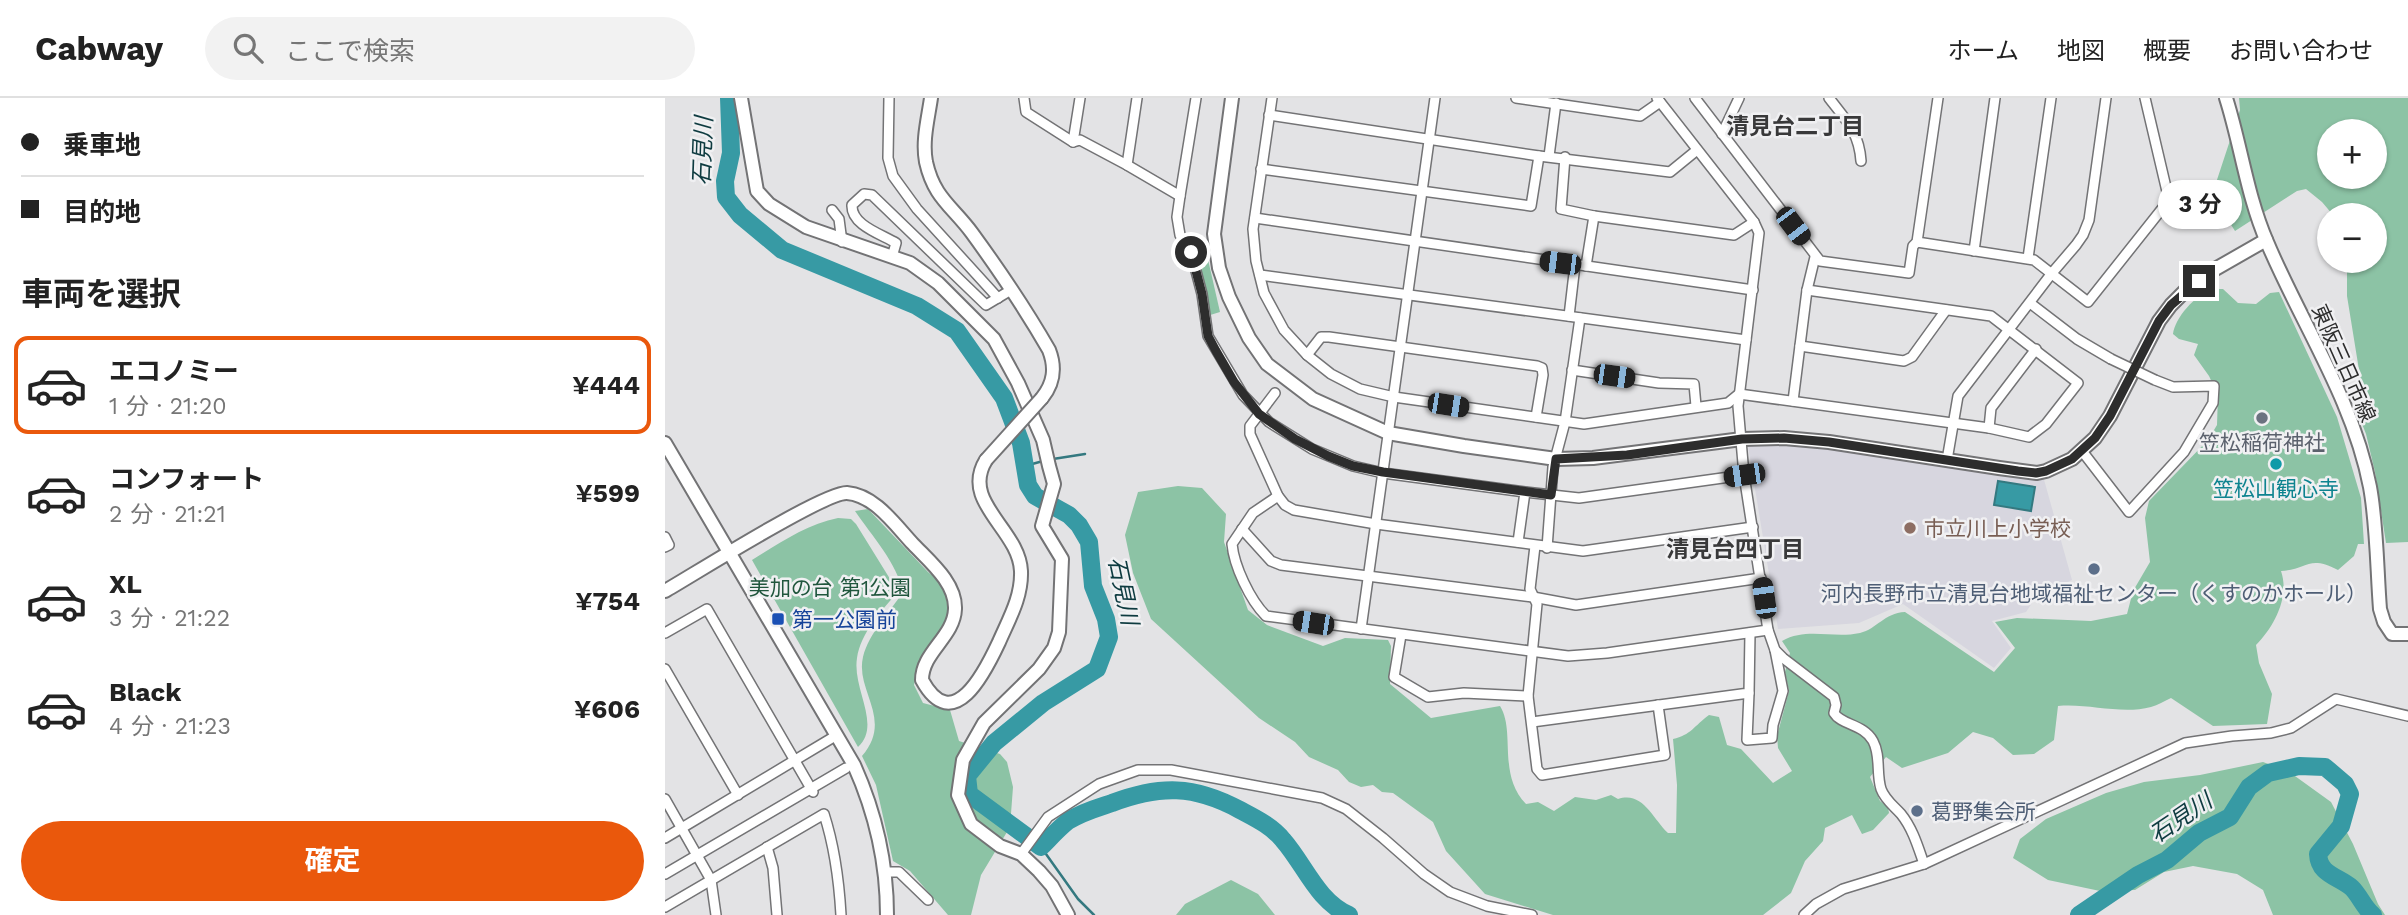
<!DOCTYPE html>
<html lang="ja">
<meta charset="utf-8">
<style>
:root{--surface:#fff;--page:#f2f2f2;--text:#222;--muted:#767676;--line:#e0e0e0;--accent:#ea580c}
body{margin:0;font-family:"Work Sans","Noto Sans JP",sans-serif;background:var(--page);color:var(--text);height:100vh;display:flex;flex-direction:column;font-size:26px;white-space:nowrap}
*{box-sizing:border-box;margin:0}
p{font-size:23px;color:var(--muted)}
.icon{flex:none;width:38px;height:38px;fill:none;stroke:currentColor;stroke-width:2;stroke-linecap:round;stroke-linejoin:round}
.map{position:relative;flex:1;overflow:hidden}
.sheet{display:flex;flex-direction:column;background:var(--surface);width:665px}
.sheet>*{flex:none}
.banner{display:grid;align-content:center;height:154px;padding:0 21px;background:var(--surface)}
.tools{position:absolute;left:1652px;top:21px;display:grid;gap:14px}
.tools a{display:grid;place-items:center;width:70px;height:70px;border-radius:50%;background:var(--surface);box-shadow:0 2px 5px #0004;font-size:35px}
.end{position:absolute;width:32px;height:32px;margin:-16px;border:9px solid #2d2d2d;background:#fff;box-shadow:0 0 0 4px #fff}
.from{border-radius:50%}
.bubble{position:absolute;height:49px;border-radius:24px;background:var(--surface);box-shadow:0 2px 5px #0004;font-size:23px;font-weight:700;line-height:49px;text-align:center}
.car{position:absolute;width:21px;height:42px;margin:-21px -10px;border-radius:9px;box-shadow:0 0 5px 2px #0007;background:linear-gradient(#222 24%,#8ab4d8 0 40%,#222 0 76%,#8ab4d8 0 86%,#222 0)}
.banner b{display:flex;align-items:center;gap:24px;height:66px;font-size:26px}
.banner b+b{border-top:2px solid var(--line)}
.banner i{width:18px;height:18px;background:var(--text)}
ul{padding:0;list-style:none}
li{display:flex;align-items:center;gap:21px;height:98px;margin:0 14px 10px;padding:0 7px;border:4px solid transparent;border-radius:14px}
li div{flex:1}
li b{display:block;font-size:26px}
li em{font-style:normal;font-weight:700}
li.current{border-color:var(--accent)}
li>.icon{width:63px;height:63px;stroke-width:1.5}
h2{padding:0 21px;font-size:32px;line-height:84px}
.action{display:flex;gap:14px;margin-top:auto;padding:14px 21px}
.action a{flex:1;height:80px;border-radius:42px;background:var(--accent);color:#fff;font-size:28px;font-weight:700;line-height:80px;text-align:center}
header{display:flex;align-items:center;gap:42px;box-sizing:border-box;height:98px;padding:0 35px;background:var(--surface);border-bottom:2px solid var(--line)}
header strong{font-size:33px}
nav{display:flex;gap:38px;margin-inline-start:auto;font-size:24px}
.search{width:490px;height:63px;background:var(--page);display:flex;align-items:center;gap:18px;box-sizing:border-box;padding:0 24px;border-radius:38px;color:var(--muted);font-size:26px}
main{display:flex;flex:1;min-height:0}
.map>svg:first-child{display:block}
</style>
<header>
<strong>Cabway</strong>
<div class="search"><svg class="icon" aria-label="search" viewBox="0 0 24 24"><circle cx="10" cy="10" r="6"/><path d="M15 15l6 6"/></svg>ここで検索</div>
<nav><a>ホーム</a><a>地図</a><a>概要</a><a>お問い合わせ</a></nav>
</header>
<main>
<section class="sheet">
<div class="banner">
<b><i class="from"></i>乗車地</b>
<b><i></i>目的地</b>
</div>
<h2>車両を選択</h2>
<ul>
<li class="current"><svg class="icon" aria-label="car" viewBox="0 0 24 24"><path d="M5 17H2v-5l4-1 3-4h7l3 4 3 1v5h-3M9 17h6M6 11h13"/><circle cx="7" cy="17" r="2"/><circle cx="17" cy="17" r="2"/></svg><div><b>エコノミー</b><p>1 分 · 21:20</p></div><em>¥444</em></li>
<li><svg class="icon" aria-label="car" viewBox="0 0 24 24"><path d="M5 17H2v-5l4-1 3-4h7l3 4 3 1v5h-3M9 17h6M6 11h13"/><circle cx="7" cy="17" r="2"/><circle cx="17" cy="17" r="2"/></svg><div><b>コンフォート</b><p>2 分 · 21:21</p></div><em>¥599</em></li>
<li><svg class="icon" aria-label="car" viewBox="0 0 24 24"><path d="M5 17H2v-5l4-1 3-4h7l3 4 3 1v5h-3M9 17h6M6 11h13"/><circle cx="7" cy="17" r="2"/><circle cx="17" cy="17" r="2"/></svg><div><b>XL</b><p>3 分 · 21:22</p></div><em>¥754</em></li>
<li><svg class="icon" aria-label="car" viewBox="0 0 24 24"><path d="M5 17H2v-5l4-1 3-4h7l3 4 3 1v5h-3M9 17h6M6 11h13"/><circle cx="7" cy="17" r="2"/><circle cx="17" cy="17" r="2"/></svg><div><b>Black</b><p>4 分 · 21:23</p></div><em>¥606</em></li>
</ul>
<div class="action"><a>確定</a></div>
</section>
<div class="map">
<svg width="1743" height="817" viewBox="0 0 1743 817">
<rect width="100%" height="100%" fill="#e3e3e5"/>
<!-- built -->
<polygon fill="#d7d6df" points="1117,344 1378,378 1407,482 1371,499 1361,514 1327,523 1346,550 1329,570 1238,506 1194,525 1113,531 1083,348"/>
<!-- green -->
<g fill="#8cc3a5" fill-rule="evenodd">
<path d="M1574,0H1743V444L1721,445L1710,374L1701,336L1690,308L1694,272L1682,198V163H1710V117H1668L1657,104L1641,91L1632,93L1570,133L1547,97L1575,12ZM1664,33H1710V79H1664Z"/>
<polygon points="539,144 555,214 542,218 526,148"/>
<path d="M1558,191L1573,205L1591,206L1605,195L1614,194L1672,319L1696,400L1699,446H1693L1689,458L1673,472C1643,456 1642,472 1616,473C1625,499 1609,529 1591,547L1594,565L1607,596L1602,626L1548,628L1506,600C1499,603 1493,607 1486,609C1456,617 1423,605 1393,608L1389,642L1369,656L1348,657L1328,640L1308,634L1283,655L1237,670L1221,659L1205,679L1215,703L1223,709L1224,715L1208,732L1197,736L1187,717L1160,730L1158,743L1140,763L1126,795L1098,817H888L820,796L781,753L768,724L728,695L717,694L708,687L696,689L684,684L673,672L644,659L630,644L594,620L486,521L468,475L460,437L473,394L513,388L537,390L561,416L559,444L583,512L602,527L658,548L680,540L723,542L726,548L725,586L766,620L835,608C851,634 832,676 861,706L873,704L889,713L910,699L931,702L946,697L953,701C978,693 987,720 1003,735H1011L1012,687L1008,641C1026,637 1029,628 1044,617L1054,619L1062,647L1076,651L1108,685L1127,673L1113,650L1112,638L1124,593L1120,574L1125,555L1117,543C1142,529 1168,541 1195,535C1212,531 1219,515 1240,514L1329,574L1350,550L1330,524L1352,520L1426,523L1462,516L1468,493L1485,464L1480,420L1484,403L1543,342L1552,327L1553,297L1544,278L1529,257L1533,246L1514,241L1508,236C1510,220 1530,197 1546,192C1550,190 1554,191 1558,191Z"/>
<path d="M203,411L263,474L278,486L285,503L282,520L271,541L255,561L249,587L258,605L285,612L294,643L335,656L342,664L348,689L345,729L316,777L306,817H283L245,773L228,763L211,687L197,658C229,621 190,593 198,559C204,535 225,514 238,494C232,465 207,438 190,413Z"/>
<path d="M173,420L186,421L191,426L230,489L232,495C215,514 196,535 192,560C187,591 217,627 193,649L87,462C113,446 142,426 173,420Z"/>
<polygon points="1598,664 1623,673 1666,704 1688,746 1713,806 1720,817 1608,817 1598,792 1572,776 1528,768 1499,774 1470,792 1435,793 1383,782 1348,760 1355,741 1381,721 1441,695 1479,684 1535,677"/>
<polygon points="566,782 593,796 610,817 511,817 520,806"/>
</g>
<!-- water -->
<polygon fill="#379aa4" stroke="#347980" stroke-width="2" points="1333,383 1370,389 1366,413 1329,407"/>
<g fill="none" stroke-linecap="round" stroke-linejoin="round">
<!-- stream -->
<g stroke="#347980" stroke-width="2.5">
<polyline points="388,361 420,356"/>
<polyline points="360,368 378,363"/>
<polyline points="376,749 413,801 429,817"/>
</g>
<!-- river -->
<g stroke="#379aa4" stroke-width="18">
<path d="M64,0L66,55L60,83L61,99L75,117L117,152L252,208L292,233L339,300L356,345L363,387L370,398L404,417L414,427L424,444L428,488L441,521L444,539L432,571L378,605L329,645L302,678L304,696L376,749C385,740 394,730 403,723C417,714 432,710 447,705C495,687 529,687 575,712C590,720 607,728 618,742C640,767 652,803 684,817"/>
<path d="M1414,817L1473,777L1502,762L1534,735L1565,719L1584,689L1603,675L1634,668L1660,669L1680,686L1685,696L1676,728L1653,756C1654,777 1673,778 1687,790C1695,798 1699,810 1708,817"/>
</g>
<!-- street casing -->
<g stroke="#737375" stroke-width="12">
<g id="street">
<polyline points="224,0 223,60 228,78 252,111 333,200"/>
<polyline points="359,0 361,14 408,44 415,42 462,67 515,98"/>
<polyline points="531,0 515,98 512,119 515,137 526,154 537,196 543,238 578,297 604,324 647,351 688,368 718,375 860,394 914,400 1079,377"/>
<polyline points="607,0 588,131 591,163 599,195 619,232 642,257 666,276 695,291 729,299 919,326 1063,305 1074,296 1324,330 1364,339 1381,326 1413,285 1326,218 1142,192"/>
<polyline points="851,0 975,18 995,4"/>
<path d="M992,0L1089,124L1094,135L1073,308L1079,377L1103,532L1110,552L1118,560L1169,599L1171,607L1169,615C1176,627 1199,626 1208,643C1216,658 1211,675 1216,691C1220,702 1229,708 1236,716C1248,731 1253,749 1259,766"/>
<polyline points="1030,0 1155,163 1244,175 1248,148 1252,144 1273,0"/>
<path d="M1164,0C1181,22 1194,34 1196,63"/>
<polyline points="604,17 874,58 1005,74 1032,52"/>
<polyline points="1057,36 1074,0"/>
<polyline points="408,44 415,0"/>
<polyline points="884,58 891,5"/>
<polyline points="900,59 896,111 929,118 1069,137 1089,124"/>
<polyline points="462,67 472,0"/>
<polyline points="596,71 866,108 874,58"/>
<polyline points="167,112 174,121 177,144"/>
<polyline points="590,120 1088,192"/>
<polyline points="1252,144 1369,162 1423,204 1504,102 1480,0"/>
<polyline points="1309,153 1330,0"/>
<path d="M227,159L231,145C216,136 186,127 187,107L199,96L207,97L321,207L346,192"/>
<polyline points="1363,160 1386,0"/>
<polyline points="921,168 929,118"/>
<polyline points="595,177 1081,242"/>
<polyline points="1365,205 1412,241 1446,261"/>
<polyline points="904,218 910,167"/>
<polyline points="1135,248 1239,263 1247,259 1281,212"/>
<polyline points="642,257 656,239 664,239 872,268 877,270 878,277 871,319"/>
<polyline points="907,272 994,285 1029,286 1031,308"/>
<polyline points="610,295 585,328 585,336 613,398 620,407 629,412 711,426 918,453 1088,429"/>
<polyline points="1128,303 1142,192 1150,159"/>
<polyline points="1324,330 1326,310 1371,251"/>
<polyline points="1417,353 1464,414 1519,354 1548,305 1549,288 1508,289 1490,282"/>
<polyline points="1282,362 1293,298 1387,175 1411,147 1418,137 1424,122 1441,0"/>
<path d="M613,398L588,415L567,446C569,468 585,502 601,518L903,558L942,555L1103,532"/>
<polyline points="577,431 606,463 616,467 868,499 911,507 1096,480"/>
<polyline points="0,439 4,447 0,449"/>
<polyline points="853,444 860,394"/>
<polyline points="870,448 865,491 872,506 863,598 872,671 877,677 1000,657 993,607"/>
<polyline points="882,450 888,369 900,324 915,220"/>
<polyline points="696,531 770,0"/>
<polyline points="0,535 42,511 148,694"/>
<polyline points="736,537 729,579 763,599 799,595 863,598"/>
<polyline points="0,571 73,697"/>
<polyline points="1084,595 1082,642 1107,640 1108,627 1118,593 1110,552"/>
<polyline points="867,624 1084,595 1085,535"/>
<polyline points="0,701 46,782 51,817"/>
<polyline points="0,740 172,637"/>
<polyline points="102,749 108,770 112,817"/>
<polyline points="356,756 383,719 434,686 473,672 506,672 657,700 681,711 718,740 759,776 785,794 822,808 867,817"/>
<polyline points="221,774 234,774 263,802"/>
<polyline points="0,776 181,670"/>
<path d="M0,809L159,716C170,750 174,782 176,817"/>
<polyline points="1139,817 1151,806 1178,791 1259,766 1520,645 1567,638 1606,635 1626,630 1671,601 1743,618"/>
</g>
</g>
<!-- secondary casing -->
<g stroke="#737375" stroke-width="16">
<g id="secondary">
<polyline points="76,0 92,93 104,106 141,129 245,165 273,185 329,241 353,285 378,342 384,368 389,386 377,428 397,461 394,534 389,550 374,571 319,625 298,662 293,697 306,726 335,748 356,756 374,773 387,788 403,817"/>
<path d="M266,0C263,21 257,43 261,64C269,100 287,108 307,135C334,172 361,212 384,252C391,270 389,285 377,300"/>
<polyline points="567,0 549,136 554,170 564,199 584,240 602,266 648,301 723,335 799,348 891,361 928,360 1077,341 1119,340 1164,344 1334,370 1372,375 1381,373 1407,361 1430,340 1445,318 1494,223 1506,207 1522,191 1545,174 1601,142"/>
<path d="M1561,0C1576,47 1582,98 1602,144C1636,225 1688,301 1705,389C1712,427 1712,473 1715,511L1719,524L1727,536H1743"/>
<path d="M0,345L189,667C211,716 222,763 222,817"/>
<path d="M0,493C28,477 159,394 182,395C210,397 231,428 248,446C265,464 291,485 290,511C289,539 257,554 257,582C288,639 320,574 334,544C344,521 357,499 356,473C354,431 295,404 321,362"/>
</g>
</g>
<!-- street -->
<use href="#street" stroke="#fff" stroke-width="9"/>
<!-- secondary -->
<use href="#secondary" stroke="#fff" stroke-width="12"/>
<!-- street-bridge casing -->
<g stroke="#737375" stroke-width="12" stroke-linecap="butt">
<polyline id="street-bridge" points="1446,261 1490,282"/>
</g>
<!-- secondary-bridge casing -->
<g stroke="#737375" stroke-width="16" stroke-linecap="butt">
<polyline id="secondary-bridge" points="321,362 377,300"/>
</g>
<!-- street-bridge -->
<use href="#street-bridge" stroke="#fff" stroke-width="9"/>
<!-- secondary-bridge -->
<use href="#secondary-bridge" stroke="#fff" stroke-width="12"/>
</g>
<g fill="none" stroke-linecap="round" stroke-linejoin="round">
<!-- route -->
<polyline stroke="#2d2d2d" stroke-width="9" points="526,154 537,196 543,238 551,253 569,284 594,316 630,341 663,358 688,368 718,374 886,397 891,361 962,357 1077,341 1119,340 1164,344 1353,373 1371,375 1381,373 1407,361 1430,340 1445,318 1494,223 1506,207 1534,183"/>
</g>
<!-- markers -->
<circle fill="#6b7280" stroke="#f0f0f2" stroke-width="2.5" cx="1597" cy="320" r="7"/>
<circle fill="#0f9aa8" stroke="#f0f0f2" stroke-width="2.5" cx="1611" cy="366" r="7"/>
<circle fill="#8d6e63" stroke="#f0f0f2" stroke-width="2.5" cx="1245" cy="430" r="7"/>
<g fill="#5c6f8a" stroke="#f0f0f2" stroke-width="2.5">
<circle cx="1429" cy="471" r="7"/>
<circle cx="1252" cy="713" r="7"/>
</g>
<rect fill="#1a4fb4" stroke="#f0f0f2" stroke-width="2.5" x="106" y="514" width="14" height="14" rx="3.5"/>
<g text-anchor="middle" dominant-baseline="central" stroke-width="5" stroke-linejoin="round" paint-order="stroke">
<!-- street labels -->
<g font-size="21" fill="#2d2d2d" stroke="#f0f0f2">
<text transform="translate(1679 265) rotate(66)">東阪三日市線</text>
</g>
<!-- worship labels -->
<g font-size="21" fill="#5b616d" stroke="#f0f0f2">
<text x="1597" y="344">笠松稲荷神社</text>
</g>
<!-- culture labels -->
<g font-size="21" fill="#0d838f" stroke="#f0f0f2">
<text x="1611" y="390">笠松山観心寺</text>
</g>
<!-- education labels -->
<g font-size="21" fill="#785e54" stroke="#f0f0f2" text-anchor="start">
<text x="1259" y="430">市立川上小学校</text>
</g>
<!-- park labels -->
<g font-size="21" fill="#20563d" stroke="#f0f0f2">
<text x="165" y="489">美加の台 第1公園</text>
</g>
<!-- service labels -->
<g font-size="21" fill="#4e5e75" stroke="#f0f0f2">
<text x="1429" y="495">河内長野市立清見台地域福祉センター（くすのかホール）</text>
<text x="1266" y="713" text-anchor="start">葛野集会所</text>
</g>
<!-- transit labels -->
<g font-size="21" fill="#164399" stroke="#f0f0f2" text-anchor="start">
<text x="127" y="521">第一公園前</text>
</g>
<!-- neighbourhood labels -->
<g font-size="23" font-weight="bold" fill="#39393a" stroke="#f0f0f2">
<text x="1130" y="28">清見台二丁目</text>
<text x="1070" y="451">清見台四丁目</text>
</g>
<!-- water labels -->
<g font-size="23" font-style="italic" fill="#0e3b40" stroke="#f0f0f2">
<text transform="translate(38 53) rotate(-88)">石見川</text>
<text transform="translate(458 493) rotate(78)">石見川</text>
<text transform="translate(1516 720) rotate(-34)">石見川</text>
</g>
</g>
</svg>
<div class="tools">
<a>+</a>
<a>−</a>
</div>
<i class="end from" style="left:526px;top:154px"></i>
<i class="end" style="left:1534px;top:183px"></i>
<div class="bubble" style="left:1493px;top:82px;width:84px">3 分</div>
<i class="car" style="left:1128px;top:128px;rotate:143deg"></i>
<i class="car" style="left:895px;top:165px;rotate:277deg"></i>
<i class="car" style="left:949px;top:278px;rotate:98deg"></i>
<i class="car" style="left:783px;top:307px;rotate:99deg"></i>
<i class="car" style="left:1079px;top:377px;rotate:262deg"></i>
<i class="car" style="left:1099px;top:500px;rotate:352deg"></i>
<i class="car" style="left:648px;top:525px;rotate:279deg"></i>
</div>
</main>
